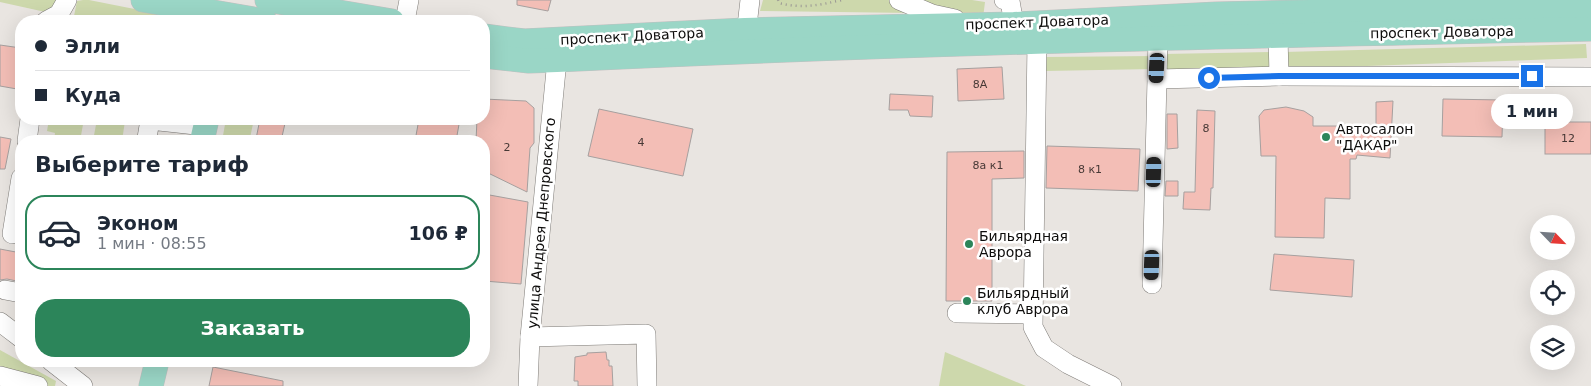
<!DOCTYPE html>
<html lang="ru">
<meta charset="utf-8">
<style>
:root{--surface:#fff;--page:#f2f2f3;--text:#1f2937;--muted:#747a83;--line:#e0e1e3;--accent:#2c855a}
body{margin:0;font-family:"DejaVu Sans",sans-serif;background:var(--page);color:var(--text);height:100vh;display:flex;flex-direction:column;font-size:19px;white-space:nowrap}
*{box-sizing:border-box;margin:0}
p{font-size:16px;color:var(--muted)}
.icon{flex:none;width:28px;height:28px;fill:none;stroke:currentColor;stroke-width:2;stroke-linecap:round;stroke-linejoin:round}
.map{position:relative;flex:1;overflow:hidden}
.side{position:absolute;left:15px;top:135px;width:475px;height:232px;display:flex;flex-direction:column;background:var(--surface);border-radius:20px;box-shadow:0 5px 20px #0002}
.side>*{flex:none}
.top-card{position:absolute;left:15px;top:15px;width:475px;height:110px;border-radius:20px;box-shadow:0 5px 20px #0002;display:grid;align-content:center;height:110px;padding:0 20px;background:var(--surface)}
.needle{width:32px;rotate:115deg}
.fabs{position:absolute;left:1530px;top:215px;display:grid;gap:10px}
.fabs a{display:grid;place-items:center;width:45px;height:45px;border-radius:50%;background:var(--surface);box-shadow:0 5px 20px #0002;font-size:25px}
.end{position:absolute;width:22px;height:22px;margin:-11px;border:6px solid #1a73e8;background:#fff;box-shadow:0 0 0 2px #fff}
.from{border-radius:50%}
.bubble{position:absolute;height:35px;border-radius:18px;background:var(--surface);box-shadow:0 5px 20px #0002;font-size:16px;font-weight:800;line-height:35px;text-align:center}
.car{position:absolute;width:15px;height:30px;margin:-15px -8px;border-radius:6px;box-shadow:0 0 4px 1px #0007;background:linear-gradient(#222 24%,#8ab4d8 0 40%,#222 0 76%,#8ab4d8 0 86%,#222 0)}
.top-card b{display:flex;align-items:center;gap:18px;height:48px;font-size:19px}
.top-card b+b{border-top:1px solid var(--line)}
.top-card i{width:12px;height:12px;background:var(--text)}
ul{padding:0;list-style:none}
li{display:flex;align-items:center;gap:15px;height:75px;margin:0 10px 8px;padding:0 10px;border:2px solid transparent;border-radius:20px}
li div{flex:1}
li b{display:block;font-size:19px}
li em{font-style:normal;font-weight:800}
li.selected{border-color:var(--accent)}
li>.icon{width:45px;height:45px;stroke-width:1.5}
h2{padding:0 20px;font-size:22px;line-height:60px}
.action{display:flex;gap:10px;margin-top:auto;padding:10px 20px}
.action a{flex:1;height:58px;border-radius:20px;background:var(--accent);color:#fff;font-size:20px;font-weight:800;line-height:58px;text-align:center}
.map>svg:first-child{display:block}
</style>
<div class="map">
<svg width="1591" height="386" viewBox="0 0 1591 386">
<rect width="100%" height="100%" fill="#e9e5e1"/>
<!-- green -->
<g fill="#cdd8ac">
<polygon points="0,0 57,0 50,13 0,2"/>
<polygon points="83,0 89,0 195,21 73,21 77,1"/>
<polygon points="763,0 889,0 913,13 760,11"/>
<polygon points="909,0 972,0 985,2 983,18 946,13"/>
<polygon points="1586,44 1587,58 1284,69 1284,52"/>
<polygon points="1271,52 1271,69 1163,70 1163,54"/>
<polygon points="1154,56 1154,69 1045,71 1045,57"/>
<polygon points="49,119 84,119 80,141 54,141 55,133 47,131"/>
<polygon points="97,119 125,121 122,141 93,141"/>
<polygon points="226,119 254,119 250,138 254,141 222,141"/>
<polygon points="0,350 56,381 55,386 42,386 0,373"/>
<polygon points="945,352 1026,386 939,386"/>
</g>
<!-- building -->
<g fill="#f3beb6" stroke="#a6a09f">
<polygon points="517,0 551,0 548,11 517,5"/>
<polygon points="0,45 21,48 21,63 17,89 0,86"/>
<polygon points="1002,67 1004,99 958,101 957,69"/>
<polygon points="890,94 933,96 932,117 910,116 908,110 889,110"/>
<polygon points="484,99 526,101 534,108 534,143 530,148 527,192 484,171 484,141 476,141 477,119 484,119"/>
<polygon points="1443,99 1503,100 1502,137 1442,136"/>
<polygon points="1393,101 1390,158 1357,155 1356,159 1350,159 1350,199 1325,198 1324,238 1275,237 1276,156 1261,156 1259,116 1264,110 1286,107 1304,111 1313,117 1313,126 1376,126 1376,102"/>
<polygon points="599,109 693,129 683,176 588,156"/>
<polygon points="1197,110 1215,111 1213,188 1211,188 1210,210 1183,209 1184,192 1195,192"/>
<polygon points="1167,114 1177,114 1178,148 1167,149"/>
<polygon points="260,119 286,119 281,141 256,139"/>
<polygon points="419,119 460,119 456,141 415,141"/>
<rect x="1545" y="122" width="46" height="32"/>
<polygon points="0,137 11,139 5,169 0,169"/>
<polygon points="1047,146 1140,149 1138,191 1046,188"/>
<polygon points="1024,151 1024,178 992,179 992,301 946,301 947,152"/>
<polygon points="1166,181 1178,181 1178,196 1165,196"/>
<polygon points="484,194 528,202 521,284 484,281 486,233 484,233"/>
<polygon points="0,249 21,253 21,282 7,279 0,280"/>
<polygon points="1274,254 1354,260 1352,297 1270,290"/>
<polygon points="606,352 607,360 609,360 609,366 612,366 613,386 578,386 578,381 574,381 575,357 587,355 587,353"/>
<polygon points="213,367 283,381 283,386 209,386"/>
</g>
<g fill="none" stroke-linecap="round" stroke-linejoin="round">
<!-- minor casing -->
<g stroke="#7e7b77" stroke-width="20">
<g id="minor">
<polyline points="899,0 932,14 955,19"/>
<polyline points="1004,0 1010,1 1014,24"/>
<polyline points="46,21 59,14 67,0"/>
<polyline points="405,21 409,0"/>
<polyline points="1278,35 1279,76 1591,77"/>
<polyline points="1037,41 1033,327 1044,348 1068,364 1112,386"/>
<polyline points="745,43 750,0"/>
<polyline points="1157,79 1279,76"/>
<polyline points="147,138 150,120 205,126"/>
<polyline points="27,141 30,119"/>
<polyline points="12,234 21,178"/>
<polyline points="1152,284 1158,38"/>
<polyline points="5,290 21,293"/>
<polyline points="957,313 1033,314"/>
<polyline points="0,322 21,338"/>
<polyline points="530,337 646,334 647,386"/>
<polyline points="51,361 83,386"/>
<polyline points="0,376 38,386"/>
<polyline points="528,386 530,337 557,60"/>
</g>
</g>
<!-- major casing -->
<g stroke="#c0c0c0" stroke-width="25">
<g id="major">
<polyline points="143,0 265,21"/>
<polyline points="267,0 392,21"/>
<polyline points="484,36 524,41 745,30 1014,24 1217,14 1591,6"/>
<path d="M484,56L529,61L557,60C902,43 1246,36 1591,29"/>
<polyline points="202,141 207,119"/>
<polyline points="151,386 157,361"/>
</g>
</g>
<!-- path -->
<path stroke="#9a9794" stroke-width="2.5" stroke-dasharray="1 4" stroke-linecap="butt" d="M778,0L779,3C802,9 820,5 842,0"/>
<!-- minor -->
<use href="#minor" stroke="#fff" stroke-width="19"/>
<!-- major -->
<use href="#major" stroke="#9ad6c6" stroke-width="24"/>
</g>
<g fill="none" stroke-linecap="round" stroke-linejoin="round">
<!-- route -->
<polyline stroke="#1a73e8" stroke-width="6" points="1209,78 1279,76 1532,76"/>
</g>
<!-- markers -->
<g fill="#2c855a" stroke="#fff" stroke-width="2">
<circle cx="1326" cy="137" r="5"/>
<circle cx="969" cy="244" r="5"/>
<circle cx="967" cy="301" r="5"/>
</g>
<g text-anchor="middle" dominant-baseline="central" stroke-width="5" stroke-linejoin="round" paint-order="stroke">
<!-- number labels -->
<g font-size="11" fill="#473936">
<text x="980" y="84">8А</text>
<text x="1206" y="128">8</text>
<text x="1568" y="138">12</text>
<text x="641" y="142">4</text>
<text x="507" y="147">2</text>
<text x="988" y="165">8а к1</text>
<text x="1090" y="169">8 к1</text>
</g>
<!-- street labels -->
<g font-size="14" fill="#0e0d0c" stroke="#fff">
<text transform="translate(1037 22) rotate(-2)">проспект Доватора</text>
<text transform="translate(1442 32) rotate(-1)">проспект Доватора</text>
<text transform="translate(632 36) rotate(-3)">проспект Доватора</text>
<text transform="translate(541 223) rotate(-85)">улица Андрея Днепровского</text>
</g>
<!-- poi labels -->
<g font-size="14" fill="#0e0d0c" stroke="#fff" text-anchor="start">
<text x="1336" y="129">Автосалон<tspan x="1336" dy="16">"ДАКАР"</tspan></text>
<text x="979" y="236">Бильярдная<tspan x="979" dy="16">Аврора</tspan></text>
<text x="977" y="293">Бильярдный<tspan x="977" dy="16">клуб Аврора</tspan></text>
</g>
</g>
</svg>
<div class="fabs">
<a><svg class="needle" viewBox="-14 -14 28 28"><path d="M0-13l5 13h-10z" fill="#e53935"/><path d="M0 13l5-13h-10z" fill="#747a83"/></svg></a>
<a><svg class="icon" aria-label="locate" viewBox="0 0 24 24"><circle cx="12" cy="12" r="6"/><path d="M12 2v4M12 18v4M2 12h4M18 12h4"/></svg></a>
<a><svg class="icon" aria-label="layers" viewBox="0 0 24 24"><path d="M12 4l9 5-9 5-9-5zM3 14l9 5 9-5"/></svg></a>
</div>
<i class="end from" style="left:1209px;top:78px"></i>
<i class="end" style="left:1532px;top:76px"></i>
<div class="bubble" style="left:1491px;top:94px;width:82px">1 мин</div>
<i class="car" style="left:1157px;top:68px;rotate:183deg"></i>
<i class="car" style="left:1154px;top:172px;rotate:2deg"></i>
<i class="car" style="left:1152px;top:265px;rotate:182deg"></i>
<div class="top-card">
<b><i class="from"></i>Элли</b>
<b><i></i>Куда</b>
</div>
<section class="side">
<h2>Выберите тариф</h2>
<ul>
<li class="selected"><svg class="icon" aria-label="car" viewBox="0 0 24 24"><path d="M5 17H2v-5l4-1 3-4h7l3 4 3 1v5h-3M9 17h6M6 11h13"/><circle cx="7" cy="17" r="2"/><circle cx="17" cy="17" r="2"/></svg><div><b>Эконом</b><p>1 мин · 08:55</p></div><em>106 ₽</em></li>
</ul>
<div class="action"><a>Заказать</a></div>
</section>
</div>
